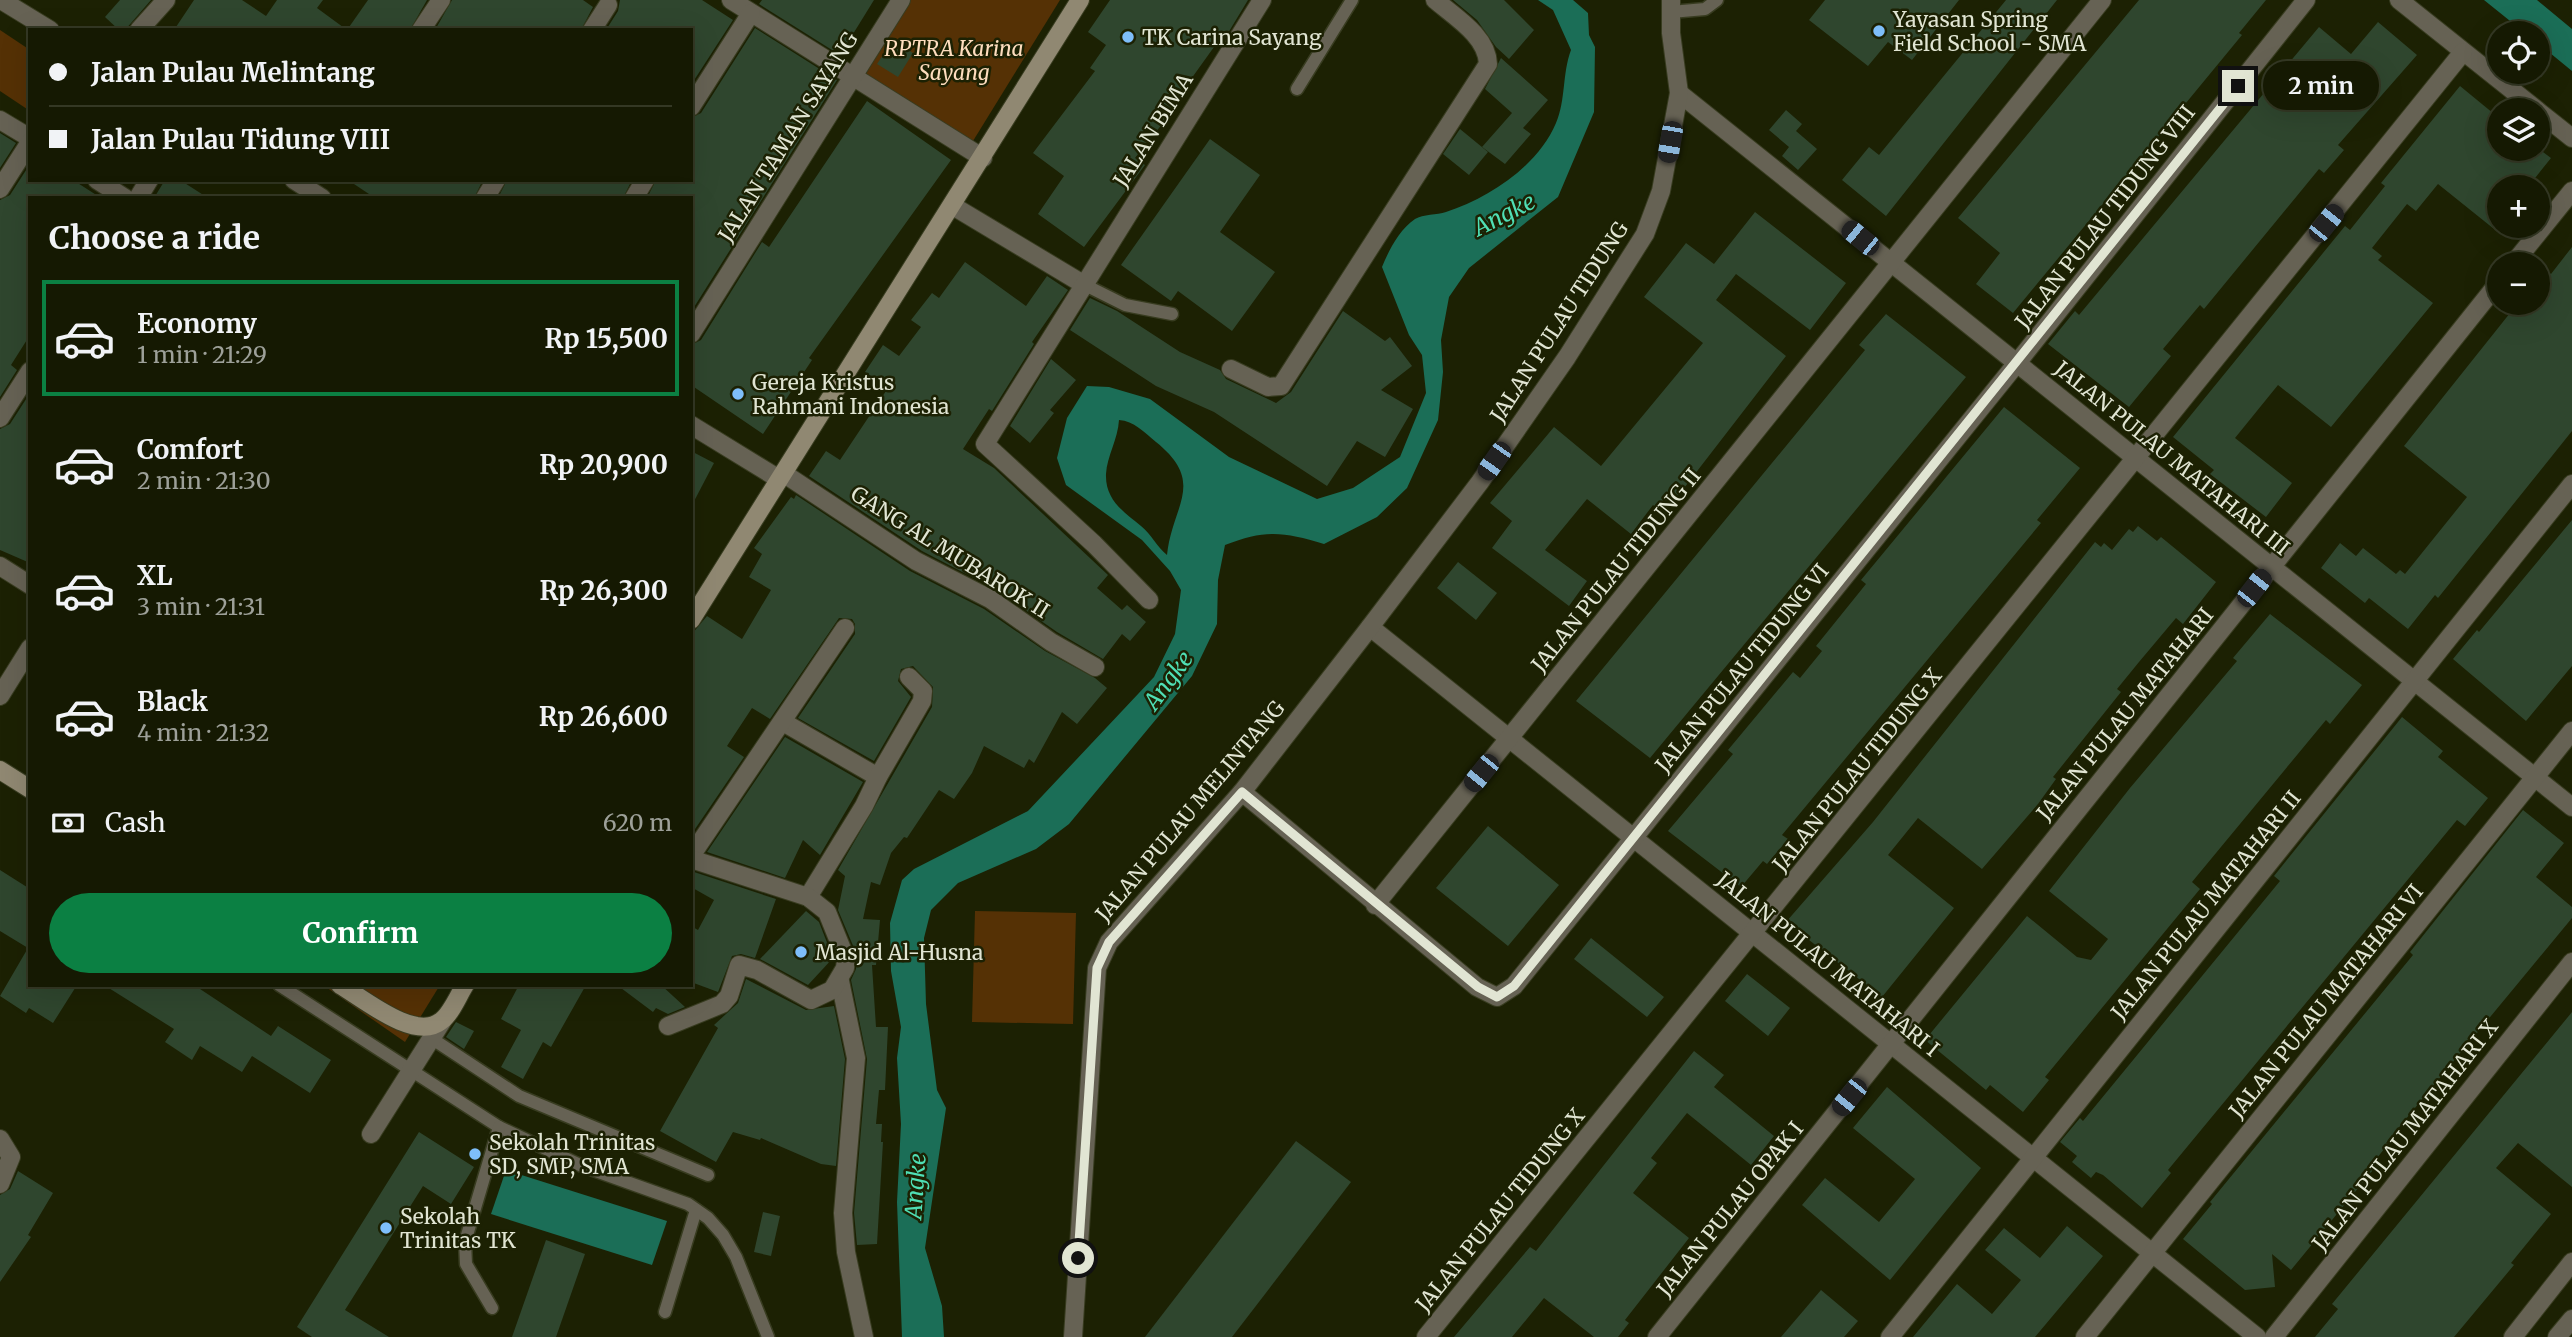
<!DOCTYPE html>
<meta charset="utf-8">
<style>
:root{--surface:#151902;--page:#222611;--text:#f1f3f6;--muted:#9da099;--line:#343824;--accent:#0b8043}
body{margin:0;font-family:Merriweather,serif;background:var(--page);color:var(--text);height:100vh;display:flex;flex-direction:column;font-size:26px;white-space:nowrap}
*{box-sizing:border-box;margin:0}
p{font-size:23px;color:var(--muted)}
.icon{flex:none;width:38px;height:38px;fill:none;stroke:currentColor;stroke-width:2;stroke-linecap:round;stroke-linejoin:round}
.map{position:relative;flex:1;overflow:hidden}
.side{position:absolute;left:28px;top:196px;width:665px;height:791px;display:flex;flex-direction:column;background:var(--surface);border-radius:0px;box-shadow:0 7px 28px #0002,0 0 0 2px var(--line)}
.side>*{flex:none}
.hud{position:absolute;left:28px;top:28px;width:665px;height:154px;border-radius:0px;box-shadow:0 7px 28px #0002,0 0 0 2px var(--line);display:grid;align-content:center;height:154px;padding:0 21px;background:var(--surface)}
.tools{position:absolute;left:2487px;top:21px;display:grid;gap:14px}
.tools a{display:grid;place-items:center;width:63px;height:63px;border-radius:50%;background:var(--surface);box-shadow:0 7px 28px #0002,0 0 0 2px var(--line);font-size:35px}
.end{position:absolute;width:32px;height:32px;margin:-16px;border:9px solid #e1e5d3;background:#111;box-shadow:0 0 0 4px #111}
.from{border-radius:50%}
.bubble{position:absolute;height:49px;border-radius:24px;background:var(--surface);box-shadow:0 7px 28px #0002,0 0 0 2px var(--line);font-size:23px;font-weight:700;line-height:49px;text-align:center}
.car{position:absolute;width:21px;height:42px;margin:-21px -10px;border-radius:9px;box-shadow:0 0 5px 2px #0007;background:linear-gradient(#222 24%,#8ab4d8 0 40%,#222 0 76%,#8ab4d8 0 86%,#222 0)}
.hud b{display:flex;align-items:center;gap:24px;height:66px;font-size:26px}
.hud b+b{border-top:2px solid var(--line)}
.hud i{width:18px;height:18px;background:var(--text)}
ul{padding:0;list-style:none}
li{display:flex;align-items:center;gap:21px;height:116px;margin:0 14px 10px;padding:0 7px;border:4px solid transparent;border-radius:0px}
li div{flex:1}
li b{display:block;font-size:26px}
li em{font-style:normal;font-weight:700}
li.current{border-color:var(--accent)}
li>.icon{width:63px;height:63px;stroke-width:1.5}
h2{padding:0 21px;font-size:32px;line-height:84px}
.pay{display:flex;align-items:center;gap:18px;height:77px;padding:0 21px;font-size:26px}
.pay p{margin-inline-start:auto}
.primary-button{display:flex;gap:14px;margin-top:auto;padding:14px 21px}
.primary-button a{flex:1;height:80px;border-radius:42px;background:var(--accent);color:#fff;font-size:28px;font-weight:700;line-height:80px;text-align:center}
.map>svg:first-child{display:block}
</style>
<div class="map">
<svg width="2572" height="1337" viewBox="0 0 2572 1337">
<rect width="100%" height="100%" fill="#1c2103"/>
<!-- green -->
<g fill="#553105">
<polygon points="908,0 1060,0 973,141 862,73"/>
<polygon points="0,30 30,50 30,111 0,91"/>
<polygon points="975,911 1076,913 1073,1024 972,1022"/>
<polygon points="323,985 440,985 405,1042"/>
</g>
<!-- water -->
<g fill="#1b6e57" fill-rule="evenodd">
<path d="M1538,0H1573L1588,13L1589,35L1595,47L1594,112L1558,197L1469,268L1449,297L1441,340L1443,372L1438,420L1407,488L1377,517L1324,544C1284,532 1266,529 1225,545L1218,580L1217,624L1192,676L1069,824L1036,849L958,883L931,910L924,938L926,1004L937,1090L946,1108L925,1248L942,1306L944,1337H902L897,1202L901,1124L897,1058L901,1027L891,971L890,923L902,880L914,869L1028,811L1154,677L1175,634L1181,590L1170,571L1142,540L1066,485L1057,458L1067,418L1087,386L1109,387L1150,399L1229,457L1317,499L1353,488L1400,457L1426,393L1422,355L1409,335L1382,267C1389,250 1399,230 1415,219C1423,214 1437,215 1446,212C1489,198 1538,166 1556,123C1566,100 1562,74 1571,50L1553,10ZM1119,420C1134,421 1144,432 1156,442C1207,483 1172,505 1167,555C1157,547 1151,534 1141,526C1124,512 1105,500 1106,474C1107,456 1118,439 1119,420Z"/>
<polygon points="2484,0 2537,0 2572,29 2572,71 2538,43 2538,33 2525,33"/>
<polygon points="506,1170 667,1221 652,1265 491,1214"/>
</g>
<!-- building -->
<g fill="#2f462e">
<polygon points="120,0 151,0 125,30 119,30 105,17"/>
<polygon points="194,0 242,0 266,16 277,0 323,0 317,8 347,30 174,30"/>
<polygon points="368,0 427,0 410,30 347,30"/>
<polygon points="452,0 583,0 593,7 581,30 435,30"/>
<polygon points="620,0 702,0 733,20 691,85 691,30 606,30 618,11"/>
<polygon points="762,0 874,0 840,55 759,4"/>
<polygon points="1110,0 1248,0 1222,43 1219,40 1176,100 1179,103 1135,158 1145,165 1084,247 1038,214 1064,176 1033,153 1095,71 1090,68 1106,45 1088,32"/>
<polygon points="1453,0 1504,0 1534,30 1509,59 1496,47 1477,20"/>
<polygon points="1825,0 1959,0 1912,60 1888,42 1868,66 1809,20"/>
<polygon points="2006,0 2057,0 1886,216 1842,180 1869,147 1879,155"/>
<polygon points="2139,0 2266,0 2239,33 2242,35 2013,313 1976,284 2000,253 1958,218"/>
<polygon points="2378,22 2417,55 2338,145 2344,150 2324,173 2319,169 2204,309 2200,305 2163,349 2171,356 2129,407 2048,344 2075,311 2079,315 2319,27 2351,54"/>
<polygon points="755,28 837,80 691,312 691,198 647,198 656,180 691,180 691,118 701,113"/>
<polygon points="893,40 913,53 898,77 877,64"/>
<polygon points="1501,58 1548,100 1523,128 1531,134 1505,164 1482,147 1512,113 1485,89"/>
<polygon points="2460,86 2499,118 2499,149 2539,149 2551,158 2528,187 2499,187 2499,233 2438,184 2416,211 2407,204 2372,248 2382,256 2378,260 2433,303 2331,427 2278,385 2235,438 2292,483 2266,517 2210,474 2214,470 2173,437 2345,226 2350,230 2385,186 2381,183"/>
<polygon points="867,101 951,160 809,358 812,360 763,434 691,385 691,345 701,340 762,242 769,247"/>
<polygon points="1786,110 1802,124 1796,131 1817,149 1798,170 1782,156 1789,147 1769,130"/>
<polygon points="1460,129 1488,152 1469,175 1443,154"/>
<polygon points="0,133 16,143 0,168"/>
<polygon points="1210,139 1260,175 1220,232 1275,272 1232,331 1178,291 1171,301 1121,265"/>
<polygon points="30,164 30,180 73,180 101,198 30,198 30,335 11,365 17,370 0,397 0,200 10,195"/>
<polygon points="165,180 180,180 208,198 154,198"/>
<polygon points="348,180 483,180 474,198 375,198"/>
<polygon points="507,180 632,180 623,198 498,198"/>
<polygon points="1755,212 1846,283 1810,330 1736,274 1716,300 1786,356 1664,514 1653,505 1631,534 1587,499 1545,550 1587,581 1569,606 1492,548 1512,521 1490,503 1554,427 1601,466 1703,343 1644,297 1686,243 1714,264"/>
<polygon points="2572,247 2572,431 2438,598 2435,595 2408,629 2369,598 2365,603 2321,568 2340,543 2356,556 2363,548 2396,574 2400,570 2405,574 2467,497 2404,446 2518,303 2538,303 2538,282 2547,271 2551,274"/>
<polygon points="965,262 1026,306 1047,276 1068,290 1032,342 1034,344 992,411 989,409 963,449 994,468 1108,575 1097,588 1122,610 1127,605 1146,622 1130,641 1122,634 1103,659 1057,632 995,589 922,551 809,476 826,451 840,460 888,388 865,372 883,345 899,356 921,327 911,320 932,293 939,298"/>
<polygon points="1090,298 1117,311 1180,352 1220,370 1226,379 1276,403 1291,392 1343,311 1385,341 1390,337 1412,366 1381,390 1413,409 1385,457 1357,441 1327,486 1214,412 1156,386 1070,330"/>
<polygon points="1886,314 1966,377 1650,758 1576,701 1865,350 1859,345"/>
<polygon points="1051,359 1076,380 1050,410 1054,413 1030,443 1010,426"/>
<polygon points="30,393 30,563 0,550 0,429 10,424"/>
<polygon points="2004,407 2080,468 2037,520 2041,523 1782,835 1788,839 1767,864 1763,861 1741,887 1668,831 1733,754 1728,750 1793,672 1800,678 1822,651 1816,646 1866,584 1861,580"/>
<polygon points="691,451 714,463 691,507"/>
<polygon points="796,495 910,571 984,609 1045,651 1095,678 1107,688 1077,724 1062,712 1034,763 1029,759 1024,768 984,746 972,773 954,799 939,790 907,838 904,837 891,853 880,885 871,882 863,919 880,920 876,965 872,965 876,1027 888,1027 885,1090 879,1090 876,1124 882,1124 881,1142 883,1142 877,1244 857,1245 854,1213 867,1059 851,980 856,969 857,955 838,910 845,876 838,870 932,707 933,687 913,666 901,669 898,681 911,697 874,761 798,718 855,634 855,624 852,619 839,618 770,719 752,708 727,746 744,757 691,835 691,635 707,616 742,639 771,590 749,577 762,554 754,548 791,497 794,499"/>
<polygon points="2572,520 2572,666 2526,721 2453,659 2477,630 2479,632"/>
<polygon points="2138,526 2157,541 2161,537 2216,582 2183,624 2176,618 2139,662 2117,689 2121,692 2053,777 2056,779 2038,804 1982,869 1918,818 1888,855 1954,908 1882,997 1786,922 1873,822 2095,542 2101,547 2104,543 2112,550 2129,529 2133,532"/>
<polygon points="1458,562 1497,593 1476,620 1437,588"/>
<polygon points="2270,614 2362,685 2330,724 2326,720 2192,882 2200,889 2045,1077 2049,1080 2023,1112 1990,1085 1986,1090 1925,1040 2027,916 2077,957 2091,960 2108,939 2049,891 2130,788 2237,661 2233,658"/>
<polygon points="2402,717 2443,751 2438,757 2488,798 2465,826 2457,820 2168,1170 2171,1173 2142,1208 2103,1175 2096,1172 2091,1178 2072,1162 2077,1156 2060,1142 2080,1118 2083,1121 2280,881 2274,876"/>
<polygon points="785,737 863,782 820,855 803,840 785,878 707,852"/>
<polygon points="2523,810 2564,843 2536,877 2572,907 2572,918 2386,1143 2388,1144 2370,1167 2373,1170 2291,1270 2272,1254 2275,1287 2245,1290 2183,1239 2212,1204 2210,1202 2413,955 2410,952"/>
<polygon points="1488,826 1559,885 1508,946 1436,888"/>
<polygon points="0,870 30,889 30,985 77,985 53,1023 29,1008 26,1013 0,996 28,948 0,931"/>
<polygon points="691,871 776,899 755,958 741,954 732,956 718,992 691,982 691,926 698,930 714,900 691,887"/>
<polygon points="806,911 819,922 833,958 808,985 760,959"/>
<polygon points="1591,938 1664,997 1647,1017 1574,959"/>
<polygon points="1747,974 1790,1008 1768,1036 1725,1001"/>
<polygon points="746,979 806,1010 834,1006 845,1059 836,1166 821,1164 761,1138 760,1140 733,1132 716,1162 660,1131 718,1028 714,1025 738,1003"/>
<polygon points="104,985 194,985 271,1036 278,1026 331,1060 310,1093 252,1056 242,1072 200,1046 192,1060 165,1042 174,1029"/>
<polygon points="519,985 586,985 551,1047 543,1042 523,1079 501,1067 521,1030 501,1019"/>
<polygon points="617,985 661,985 685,1007 668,1014 656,1008 653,1012"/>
<polygon points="2572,1012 2572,1187 2518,1143 2496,1168 2551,1214 2511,1263 2514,1265 2454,1337 2315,1337 2338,1309 2332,1304"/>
<polygon points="456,1022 474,1031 464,1049 446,1037"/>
<polygon points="1694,1051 1724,1075 1714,1087 1774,1136 1751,1165 1687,1113 1651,1158 1657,1163 1633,1193 1689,1238 1625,1320 1629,1323 1618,1337 1594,1337 1544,1298 1512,1337 1454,1337 1530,1247 1536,1251"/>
<polygon points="1887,1087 1981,1168 1890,1280 1802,1205 1825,1178 1879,1222 1915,1179 1853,1128"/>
<polygon points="419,1132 474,1167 451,1204 423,1186 345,1310 389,1337 312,1337 297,1327"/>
<polygon points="1296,1141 1351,1182 1232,1337 1145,1337"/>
<polygon points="18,1171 53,1193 28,1235 31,1237 0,1282 0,1195 10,1189"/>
<polygon points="763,1212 780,1216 771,1256 754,1252"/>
<polygon points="2067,1226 2103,1256 2035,1337 1913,1337 1957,1284 1992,1314 2021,1280 1985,1250 2004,1228 2040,1258"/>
<polygon points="546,1240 585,1254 556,1337 512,1337"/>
<polygon points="1821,1290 1858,1321 1844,1337 1781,1337"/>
</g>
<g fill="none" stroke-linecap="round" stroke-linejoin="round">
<!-- lane casing -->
<g stroke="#383c20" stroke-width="15">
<g id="lane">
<polyline points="1671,12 1705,9 1717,0"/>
<polyline points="1297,89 1352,0"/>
<polyline points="1083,284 1125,305 1172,314"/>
<polyline points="279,985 499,1127 582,1166 688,1204 708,1218 723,1235 736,1257 768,1337"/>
<polyline points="431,1038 519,1096 708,1175"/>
<polyline points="492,1308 466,1264 465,1242 499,1127"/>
<polyline points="665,1312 696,1210"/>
</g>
</g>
<!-- street casing -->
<g stroke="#383c20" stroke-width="20">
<g id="street">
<polyline points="1,0 50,30"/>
<polyline points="731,0 983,158"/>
<polyline points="2399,0 2537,110"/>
<polyline points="139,30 166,0"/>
<polyline points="421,30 441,0"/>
<polyline points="592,30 608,5"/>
<polyline points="1679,93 2572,807"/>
<polyline points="691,107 751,13"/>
<polyline points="2538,111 2572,138"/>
<polyline points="0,120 30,138"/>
<polyline points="97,180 125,198"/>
<polyline points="294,180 322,198"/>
<polyline points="0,189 30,142"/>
<polyline points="138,198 149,180"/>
<polyline points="485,198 496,180"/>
<polyline points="634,198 645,180"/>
<polyline points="953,206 1083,284"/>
<polyline points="2513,264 2572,191"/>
<polyline points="691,334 901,0"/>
<path d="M1231,369L1268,387L1281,386L1488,64C1487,36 1455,17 1435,0"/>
<polyline points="0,418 30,371"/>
<polyline points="691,425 779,479"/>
<polyline points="783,473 916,561 990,599 1051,642 1095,667"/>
<polyline points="0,566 30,585"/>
<polyline points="1149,600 1094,544 985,444 1262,0"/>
<polyline points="1370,627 2257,1337"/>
<polyline points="0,696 30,648"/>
<polyline points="783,722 878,777"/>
<polyline points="1242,792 1477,987 1497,997 1514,986 2017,363 2306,0"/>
<polyline points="691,856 845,628"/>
<polyline points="808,897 864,806 878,777 922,701 923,691 909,677"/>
<polyline points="1375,905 2102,0"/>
<polyline points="840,981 856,1058 843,1213 846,1252 864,1337"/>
<polyline points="668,1026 722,1004 729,996 739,965 757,970 811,1000 832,990 845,968 846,959 827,912 808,897 691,859"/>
<polyline points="371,1134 443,1020"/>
<polyline points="0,1139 11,1157 0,1184"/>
<polyline points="1073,1337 1097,968 1109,942 1242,792 1370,627 1480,482 1567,357 1645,234 1661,191 1679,93 1671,33 1671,0"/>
<polyline points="1426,1337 2463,52"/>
<polyline points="1657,1337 2499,282"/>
<polyline points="1890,1337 2572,484"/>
<polyline points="2085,1337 2572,731"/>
<polyline points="2274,1337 2572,962"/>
<polyline points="2513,1337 2572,1262"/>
<polyline points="2557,1337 2572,1319"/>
</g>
</g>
<!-- secondary casing -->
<g stroke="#383c20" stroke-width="20">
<g id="secondary">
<polyline points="691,620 1080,0"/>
<polyline points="0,770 30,789"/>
<path d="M340,985C364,999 415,1042 441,1021C451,1014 458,996 465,985"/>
</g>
</g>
<!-- lane -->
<use href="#lane" stroke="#666254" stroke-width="12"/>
<!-- street -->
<use href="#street" stroke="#666254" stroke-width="18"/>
<!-- secondary -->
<use href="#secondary" stroke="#908872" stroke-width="18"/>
</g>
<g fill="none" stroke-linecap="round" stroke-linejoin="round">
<!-- route -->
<polyline stroke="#e1e5d3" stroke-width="9" points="1078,1258 1097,968 1109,942 1242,792 1478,987 1497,997 1514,986 2238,86"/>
</g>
<!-- markers -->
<g fill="#7ebef9" stroke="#1c2103" stroke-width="2.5">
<circle cx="1879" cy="31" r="7"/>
<circle cx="1128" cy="37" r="7"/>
<circle cx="738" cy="394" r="7"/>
<circle cx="801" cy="952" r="7"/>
<circle cx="475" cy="1154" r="7"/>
<circle cx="386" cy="1228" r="7"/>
</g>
<g text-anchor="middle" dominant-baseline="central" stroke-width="5" stroke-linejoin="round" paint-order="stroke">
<!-- poi labels -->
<g font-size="21" fill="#e1e5d3" stroke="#1c2103" text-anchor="start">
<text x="1893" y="19">Yayasan Spring<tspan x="1893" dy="24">Field School - SMA</tspan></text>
<text x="1142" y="37">TK Carina Sayang</text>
<text x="752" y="382">Gereja Kristus<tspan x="752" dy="24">Rahmani Indonesia</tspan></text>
<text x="815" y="952">Masjid Al-Husna</text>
<text x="489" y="1142">Sekolah Trinitas<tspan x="489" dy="24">SD, SMP, SMA</tspan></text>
<text x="400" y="1216">Sekolah<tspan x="400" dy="24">Trinitas TK</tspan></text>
</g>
<!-- park labels -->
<g font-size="21" font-style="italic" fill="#feddbe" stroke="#1c2103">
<text x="954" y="48">RPTRA Karina<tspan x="954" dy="24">Sayang</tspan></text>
</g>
<!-- street labels -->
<g font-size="21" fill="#e1e5d3" stroke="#1c2103">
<text transform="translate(1153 130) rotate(-58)">JALAN BIMA</text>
<text transform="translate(788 137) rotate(-58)">JALAN TAMAN SAYANG</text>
<text transform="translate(2105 217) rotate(-52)">JALAN PULAU TIDUNG VIII</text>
<text transform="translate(1559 322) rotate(-57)">JALAN PULAU TIDUNG</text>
<text transform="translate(2172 458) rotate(39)">JALAN PULAU MATAHARI III</text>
<text transform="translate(950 552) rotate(32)">GANG AL MUBAROK II</text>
<text transform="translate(1616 570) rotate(-51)">JALAN PULAU TIDUNG II</text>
<text transform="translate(1742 668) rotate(-51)">JALAN PULAU TIDUNG VI</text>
<text transform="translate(2125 714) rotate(-51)">JALAN PULAU MATAHARI</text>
<text transform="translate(1857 770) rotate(-51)">JALAN PULAU TIDUNG X</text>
<text transform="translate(1190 811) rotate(-50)">JALAN PULAU MELINTANG</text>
<text transform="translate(2206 905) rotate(-51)">JALAN PULAU MATAHARI II</text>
<text transform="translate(1828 964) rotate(39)">JALAN PULAU MATAHARI I</text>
<text transform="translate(2326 1001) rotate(-51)">JALAN PULAU MATAHARI VI</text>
<text transform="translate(2405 1135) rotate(-52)">JALAN PULAU MATAHARI X</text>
<text transform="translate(1730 1209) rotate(-51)">JALAN PULAU OPAK I</text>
<text transform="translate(1500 1210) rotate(-51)">JALAN PULAU TIDUNG X</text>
</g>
<!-- water labels -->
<g font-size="23" font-style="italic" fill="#4fdfb5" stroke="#1c2103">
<text transform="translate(1504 214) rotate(-27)">Angke</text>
<text transform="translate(1168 680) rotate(-54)">Angke</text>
<text transform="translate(915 1186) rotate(-86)">Angke</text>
</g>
</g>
</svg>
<div class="tools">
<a><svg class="icon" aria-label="locate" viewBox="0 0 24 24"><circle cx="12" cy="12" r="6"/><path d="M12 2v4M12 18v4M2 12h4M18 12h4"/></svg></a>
<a><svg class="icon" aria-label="layers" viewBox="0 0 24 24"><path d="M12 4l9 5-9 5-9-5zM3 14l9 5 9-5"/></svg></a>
<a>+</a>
<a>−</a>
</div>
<i class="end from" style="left:1078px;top:1258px"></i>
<i class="end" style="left:2238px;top:86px"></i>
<div class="bubble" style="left:2263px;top:61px;width:116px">2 min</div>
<i class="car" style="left:1670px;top:142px;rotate:190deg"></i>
<i class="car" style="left:2326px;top:223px;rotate:39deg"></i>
<i class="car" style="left:1860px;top:238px;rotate:309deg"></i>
<i class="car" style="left:1494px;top:461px;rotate:215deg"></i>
<i class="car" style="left:2254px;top:588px;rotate:38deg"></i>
<i class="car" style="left:1481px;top:773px;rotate:219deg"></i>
<i class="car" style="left:1849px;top:1097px;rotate:219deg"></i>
<div class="hud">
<b><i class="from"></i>Jalan Pulau Melintang</b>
<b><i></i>Jalan Pulau Tidung VIII</b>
</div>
<section class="side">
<h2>Choose a ride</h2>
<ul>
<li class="current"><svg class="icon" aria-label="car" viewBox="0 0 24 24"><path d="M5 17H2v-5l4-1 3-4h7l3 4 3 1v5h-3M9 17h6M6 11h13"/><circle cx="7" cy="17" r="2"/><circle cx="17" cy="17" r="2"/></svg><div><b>Economy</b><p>1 min · 21:29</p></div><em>Rp 15,500</em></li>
<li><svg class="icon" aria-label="car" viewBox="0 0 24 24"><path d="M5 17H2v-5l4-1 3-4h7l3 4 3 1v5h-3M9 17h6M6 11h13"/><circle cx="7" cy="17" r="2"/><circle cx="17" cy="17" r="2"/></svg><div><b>Comfort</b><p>2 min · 21:30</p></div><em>Rp 20,900</em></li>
<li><svg class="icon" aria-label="car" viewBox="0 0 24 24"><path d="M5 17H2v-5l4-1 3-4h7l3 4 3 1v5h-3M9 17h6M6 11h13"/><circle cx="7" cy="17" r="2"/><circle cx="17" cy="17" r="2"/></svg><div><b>XL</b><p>3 min · 21:31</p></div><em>Rp 26,300</em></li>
<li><svg class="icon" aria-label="car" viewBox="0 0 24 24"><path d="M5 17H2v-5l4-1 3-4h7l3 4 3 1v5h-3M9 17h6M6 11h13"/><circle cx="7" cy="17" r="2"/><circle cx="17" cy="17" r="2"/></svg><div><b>Black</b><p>4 min · 21:32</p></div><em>Rp 26,600</em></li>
</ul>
<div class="pay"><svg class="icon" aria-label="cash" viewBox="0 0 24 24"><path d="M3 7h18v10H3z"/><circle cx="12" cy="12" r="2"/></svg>Cash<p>620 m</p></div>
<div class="primary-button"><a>Confirm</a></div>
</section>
</div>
